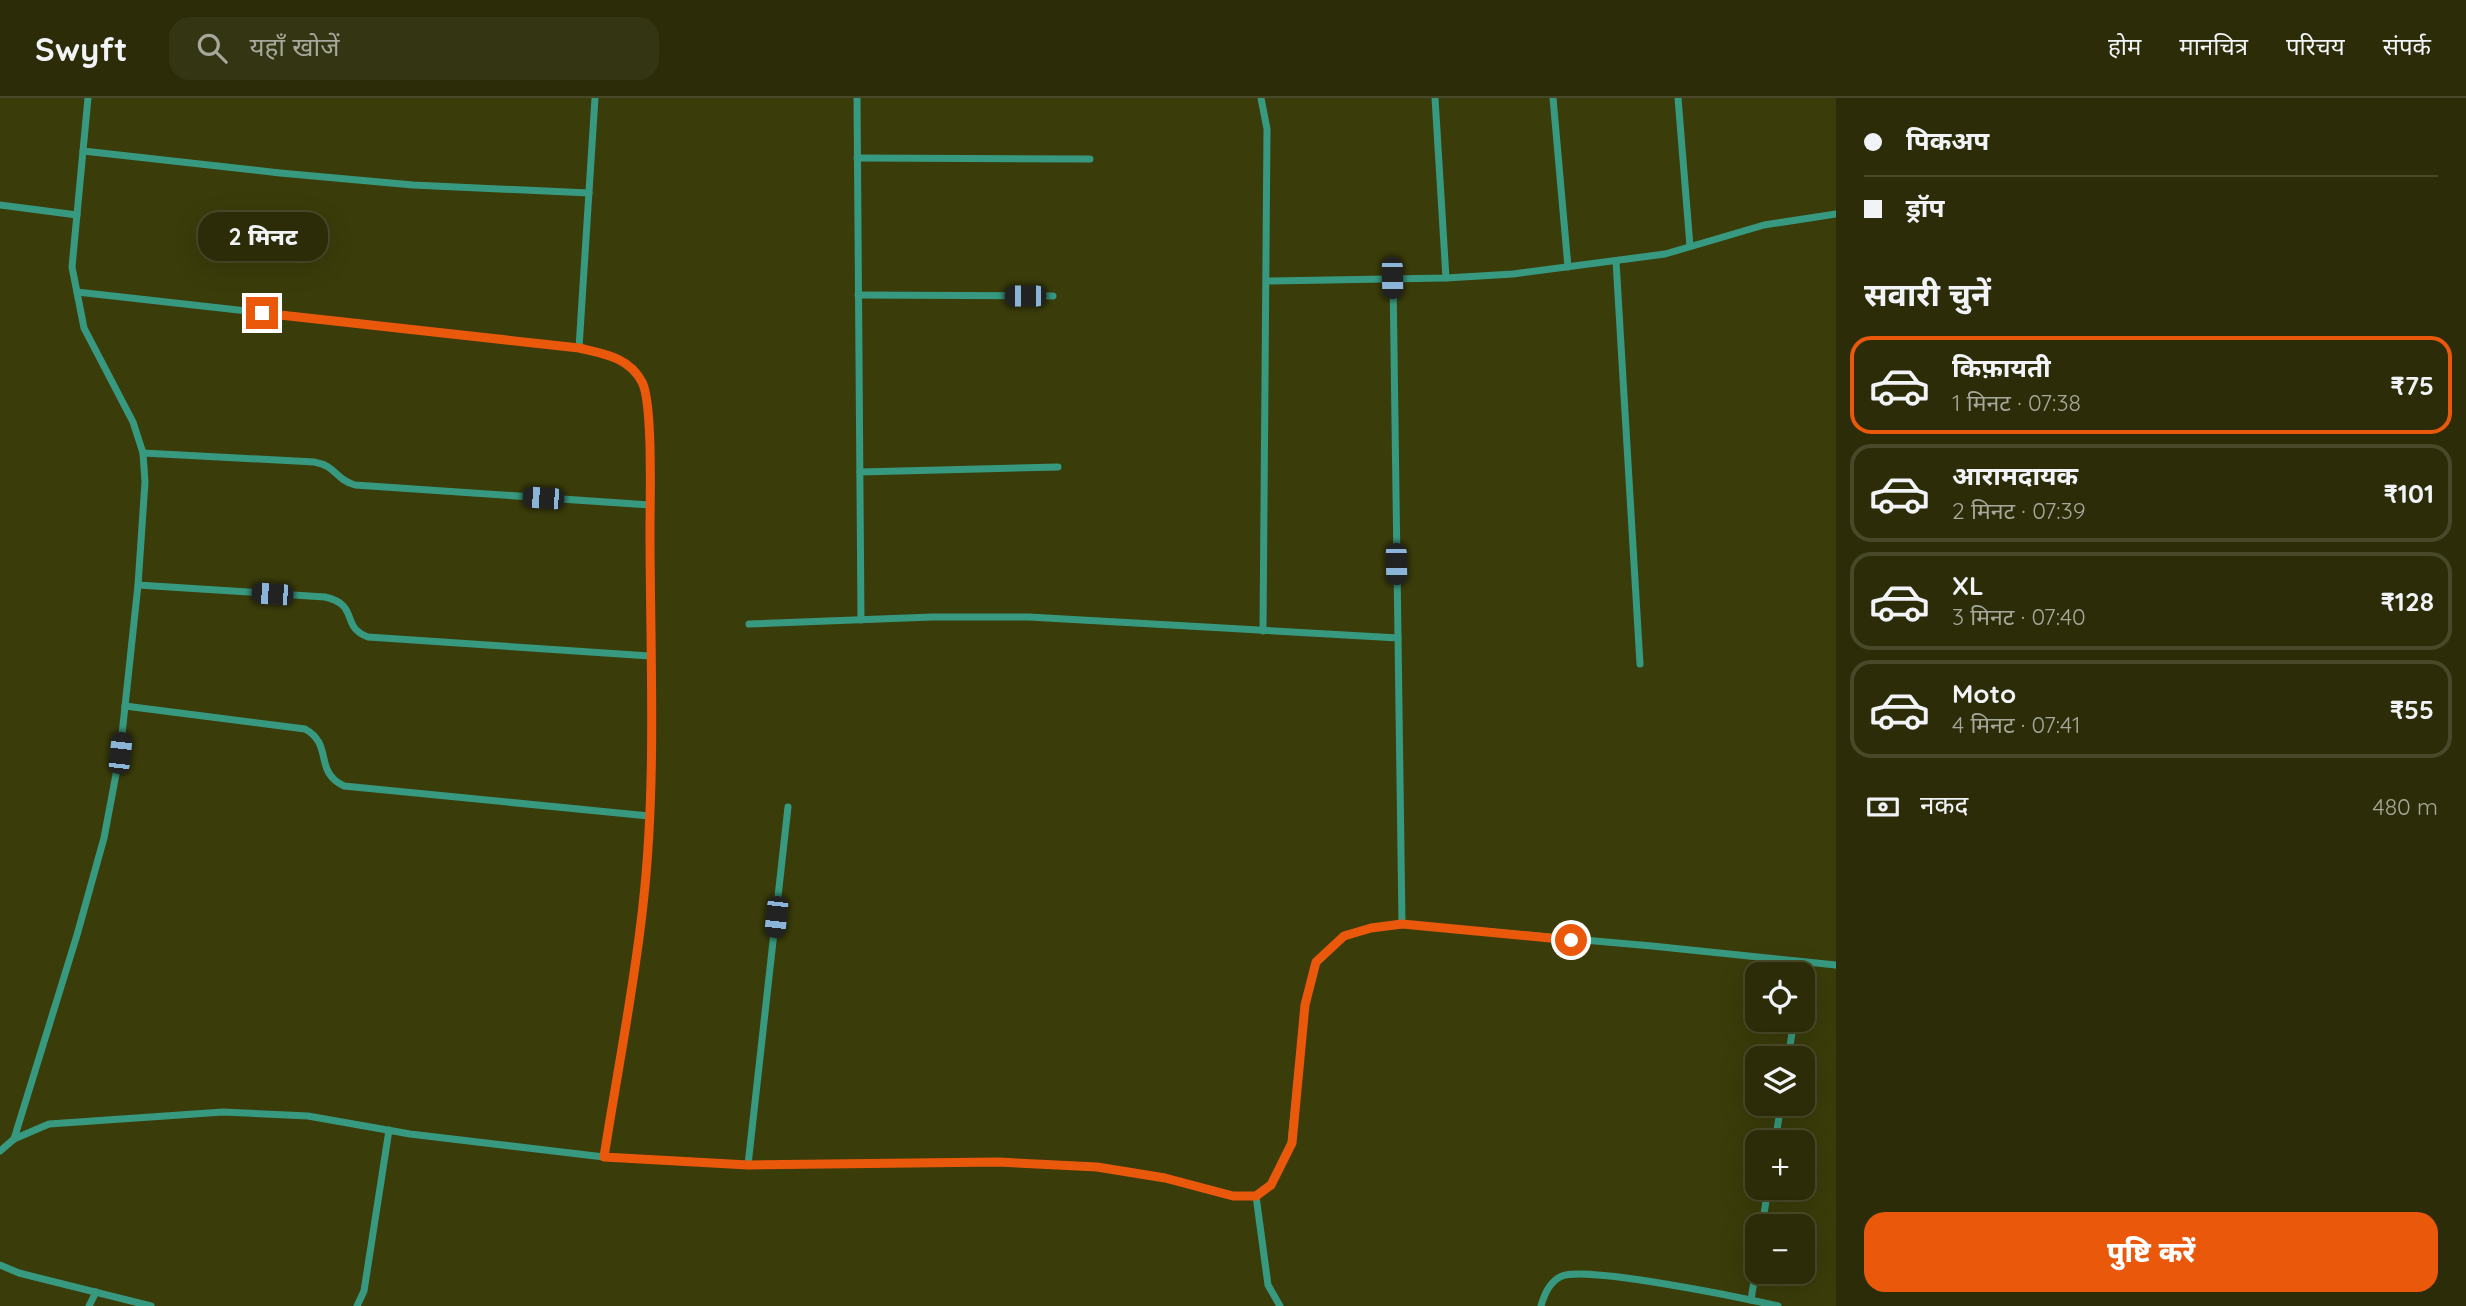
<!DOCTYPE html>
<html lang="hi">
<meta charset="utf-8">
<style>
:root{--surface:#2c2d08;--page:#343512;--text:#f1f3f6;--muted:#a6a89c;--line:#484929;--accent:#ea580c}
body{margin:0;font-family:Quicksand,"Noto Sans Devanagari",sans-serif;background:var(--page);color:var(--text);height:100vh;display:flex;flex-direction:column;font-size:26px;white-space:nowrap}
*{box-sizing:border-box;margin:0}
p{font-size:23px;color:var(--muted)}
.icon{flex:none;width:38px;height:38px;fill:none;stroke:currentColor;stroke-width:2;stroke-linecap:round;stroke-linejoin:round}
.map{position:relative;flex:1;overflow:hidden}
.side{display:flex;flex-direction:column;background:var(--surface);width:630px}
.side>*{flex:none}
.top-card{display:grid;align-content:center;height:154px;padding:0 28px;background:var(--surface)}
.fabs{position:absolute;left:1745px;top:864px;display:grid;gap:14px}
.fabs a{display:grid;place-items:center;width:70px;height:70px;border-radius:14px;background:var(--surface);box-shadow:0 7px 28px #0002,0 0 0 2px var(--line);font-size:35px}
.end{position:absolute;width:32px;height:32px;margin:-16px;border:9px solid #ea580c;background:#fff;box-shadow:0 0 0 4px #fff}
.from{border-radius:50%}
.bubble{position:absolute;height:49px;border-radius:21px;background:var(--surface);box-shadow:0 7px 28px #0002,0 0 0 2px var(--line);font-size:23px;font-weight:800;line-height:49px;text-align:center}
.car{position:absolute;width:21px;height:42px;margin:-21px -10px;border-radius:9px;box-shadow:0 0 5px 2px #0007;background:linear-gradient(#222 24%,#8ab4d8 0 40%,#222 0 76%,#8ab4d8 0 86%,#222 0)}
.top-card b{display:flex;align-items:center;gap:24px;height:66px;font-size:26px}
.top-card b+b{border-top:2px solid var(--line)}
.top-card i{width:18px;height:18px;background:var(--text)}
ul{padding:0;list-style:none}
li{display:flex;align-items:center;gap:21px;height:98px;margin:0 14px 10px;padding:0 14px;border:4px solid var(--line);border-radius:21px}
li div{flex:1}
li b{display:block;font-size:26px}
li em{font-style:normal;font-weight:800}
li.active{border-color:var(--accent)}
li>.icon{width:63px;height:63px;stroke-width:1.5}
h2{padding:0 28px;font-size:32px;line-height:84px}
.pay{display:flex;align-items:center;gap:18px;height:77px;padding:0 28px;font-size:26px}
.pay p{margin-inline-start:auto}
.cta{display:flex;gap:14px;margin-top:auto;padding:14px 28px}
.cta a{flex:1;height:80px;border-radius:21px;background:var(--accent);color:#fff;font-size:28px;font-weight:800;line-height:80px;text-align:center}
header{display:flex;align-items:center;gap:42px;box-sizing:border-box;height:98px;padding:0 35px;background:var(--surface);border-bottom:2px solid var(--line)}
header strong{font-size:33px}
nav{display:flex;gap:38px;margin-inline-start:auto;font-size:24px}
.search{width:490px;height:63px;background:var(--page);display:flex;align-items:center;gap:18px;box-sizing:border-box;padding:0 24px;border-radius:21px;color:var(--muted);font-size:26px}
main{display:flex;flex:1;min-height:0}
.map>svg:first-child{display:block}
</style>
<header>
<strong>Swyft</strong>
<div class="search"><svg class="icon" aria-label="search" viewBox="0 0 24 24"><circle cx="10" cy="10" r="6"/><path d="M15 15l6 6"/></svg>यहाँ खोजें</div>
<nav><a>होम</a><a>मानचित्र</a><a>परिचय</a><a>संपर्क</a></nav>
</header>
<main>
<div class="map">
<svg width="1836" height="1208" viewBox="0 0 1836 1208">
<rect width="100%" height="100%" fill="#3a3c0a"/>
<g fill="none" stroke-linecap="round" stroke-linejoin="round">
<!-- street -->
<g stroke="#37997f" stroke-width="7">
<polyline points="857,0 861,522"/>
<polyline points="1261,0 1267,31 1263,533"/>
<polyline points="1435,0 1446,180"/>
<polyline points="1553,0 1568,169"/>
<polyline points="1678,0 1690,148"/>
<polyline points="83,53 280,75 413,87 589,95"/>
<polyline points="857,60 1090,61"/>
<polyline points="0,107 77,117"/>
<polyline points="1616,163 1640,566"/>
<polyline points="1393,180 1402,826"/>
<polyline points="1268,183 1446,180 1513,176 1665,156 1764,127 1836,116"/>
<path d="M77,194L579,250C604,256 629,259 642,283C653,304 650,402 650,431C650,556 657,683 643,807C634,891 617,975 604,1059"/>
<polyline points="858,197 1053,198"/>
<polyline points="579,250 595,0"/>
<path d="M143,355L314,364C337,368 334,381 355,387L650,407"/>
<polyline points="860,374 1058,369"/>
<path d="M138,487L325,499C360,507 340,529 368,539L650,558"/>
<polyline points="749,526 932,519 1029,519 1398,540"/>
<path d="M125,608L305,631C334,647 313,673 344,688L649,718"/>
<polyline points="1801,877 1803,864"/>
<polyline points="1788,961 1794,922"/>
<polyline points="14,1041 77,837 104,740 120,655 138,487 145,384 143,355 133,324 84,230 72,169 88,0"/>
<polyline points="1775,1045 1781,1006"/>
<polyline points="0,1053 14,1041 49,1026 223,1014 308,1018 410,1036 604,1059 748,1067 998,1064 1097,1069 1165,1080 1233,1098 1256,1098 1271,1087 1291,1045 1305,907 1316,865 1344,838 1371,830 1402,826 1652,848 1836,867"/>
<polyline points="748,1067 788,709"/>
<polyline points="1256,1098 1268,1187 1280,1208"/>
<polyline points="1762,1129 1768,1090"/>
<polyline points="0,1167 19,1175 151,1208"/>
<polyline points="1751,1202 1757,1163"/>
<polyline points="89,1208 96,1194"/>
<polyline points="357,1208 364,1193 389,1032"/>
<path d="M1541,1208C1544,1197 1550,1183 1562,1178C1589,1168 1743,1200 1778,1208"/>
</g>
</g>
<g fill="none" stroke-linecap="round" stroke-linejoin="round">
<!-- route -->
<path stroke="#ea580c" stroke-width="9" d="M262,215L579,250C604,256 629,259 642,284C653,305 650,402 650,431C650,556 657,683 643,807C634,891 617,975 604,1059L748,1067L998,1064L1097,1069L1165,1080L1233,1098H1256L1271,1087L1292,1045L1305,907L1316,864L1344,838L1371,830L1402,826L1571,842"/>
</g>
</svg>
<div class="fabs">
<a><svg class="icon" aria-label="locate" viewBox="0 0 24 24"><circle cx="12" cy="12" r="6"/><path d="M12 2v4M12 18v4M2 12h4M18 12h4"/></svg></a>
<a><svg class="icon" aria-label="layers" viewBox="0 0 24 24"><path d="M12 4l9 5-9 5-9-5zM3 14l9 5 9-5"/></svg></a>
<a>+</a>
<a>−</a>
</div>
<i class="end from" style="left:1571px;top:842px"></i>
<i class="end" style="left:262px;top:215px"></i>
<div class="bubble" style="left:198px;top:114px;width:130px">2 मिनट</div>
<i class="car" style="left:1392px;top:180px;rotate:179deg"></i>
<i class="car" style="left:1025px;top:198px;rotate:270deg"></i>
<i class="car" style="left:543px;top:400px;rotate:274deg"></i>
<i class="car" style="left:1396px;top:466px;rotate:179deg"></i>
<i class="car" style="left:272px;top:496px;rotate:274deg"></i>
<i class="car" style="left:120px;top:655px;rotate:6deg"></i>
<i class="car" style="left:776px;top:819px;rotate:186deg"></i>
</div>
<section class="side">
<div class="top-card">
<b><i class="from"></i>पिकअप</b>
<b><i></i>ड्रॉप</b>
</div>
<h2>सवारी चुनें</h2>
<ul>
<li class="active"><svg class="icon" aria-label="car" viewBox="0 0 24 24"><path d="M5 17H2v-5l4-1 3-4h7l3 4 3 1v5h-3M9 17h6M6 11h13"/><circle cx="7" cy="17" r="2"/><circle cx="17" cy="17" r="2"/></svg><div><b>किफ़ायती</b><p>1 मिनट · 07:38</p></div><em>₹75</em></li>
<li><svg class="icon" aria-label="car" viewBox="0 0 24 24"><path d="M5 17H2v-5l4-1 3-4h7l3 4 3 1v5h-3M9 17h6M6 11h13"/><circle cx="7" cy="17" r="2"/><circle cx="17" cy="17" r="2"/></svg><div><b>आरामदायक</b><p>2 मिनट · 07:39</p></div><em>₹101</em></li>
<li><svg class="icon" aria-label="car" viewBox="0 0 24 24"><path d="M5 17H2v-5l4-1 3-4h7l3 4 3 1v5h-3M9 17h6M6 11h13"/><circle cx="7" cy="17" r="2"/><circle cx="17" cy="17" r="2"/></svg><div><b>XL</b><p>3 मिनट · 07:40</p></div><em>₹128</em></li>
<li><svg class="icon" aria-label="car" viewBox="0 0 24 24"><path d="M5 17H2v-5l4-1 3-4h7l3 4 3 1v5h-3M9 17h6M6 11h13"/><circle cx="7" cy="17" r="2"/><circle cx="17" cy="17" r="2"/></svg><div><b>Moto</b><p>4 मिनट · 07:41</p></div><em>₹55</em></li>
</ul>
<div class="pay"><svg class="icon" aria-label="cash" viewBox="0 0 24 24"><path d="M3 7h18v10H3z"/><circle cx="12" cy="12" r="2"/></svg>नकद<p>480 m</p></div>
<div class="cta"><a>पुष्टि करें</a></div>
</section>
</main>
